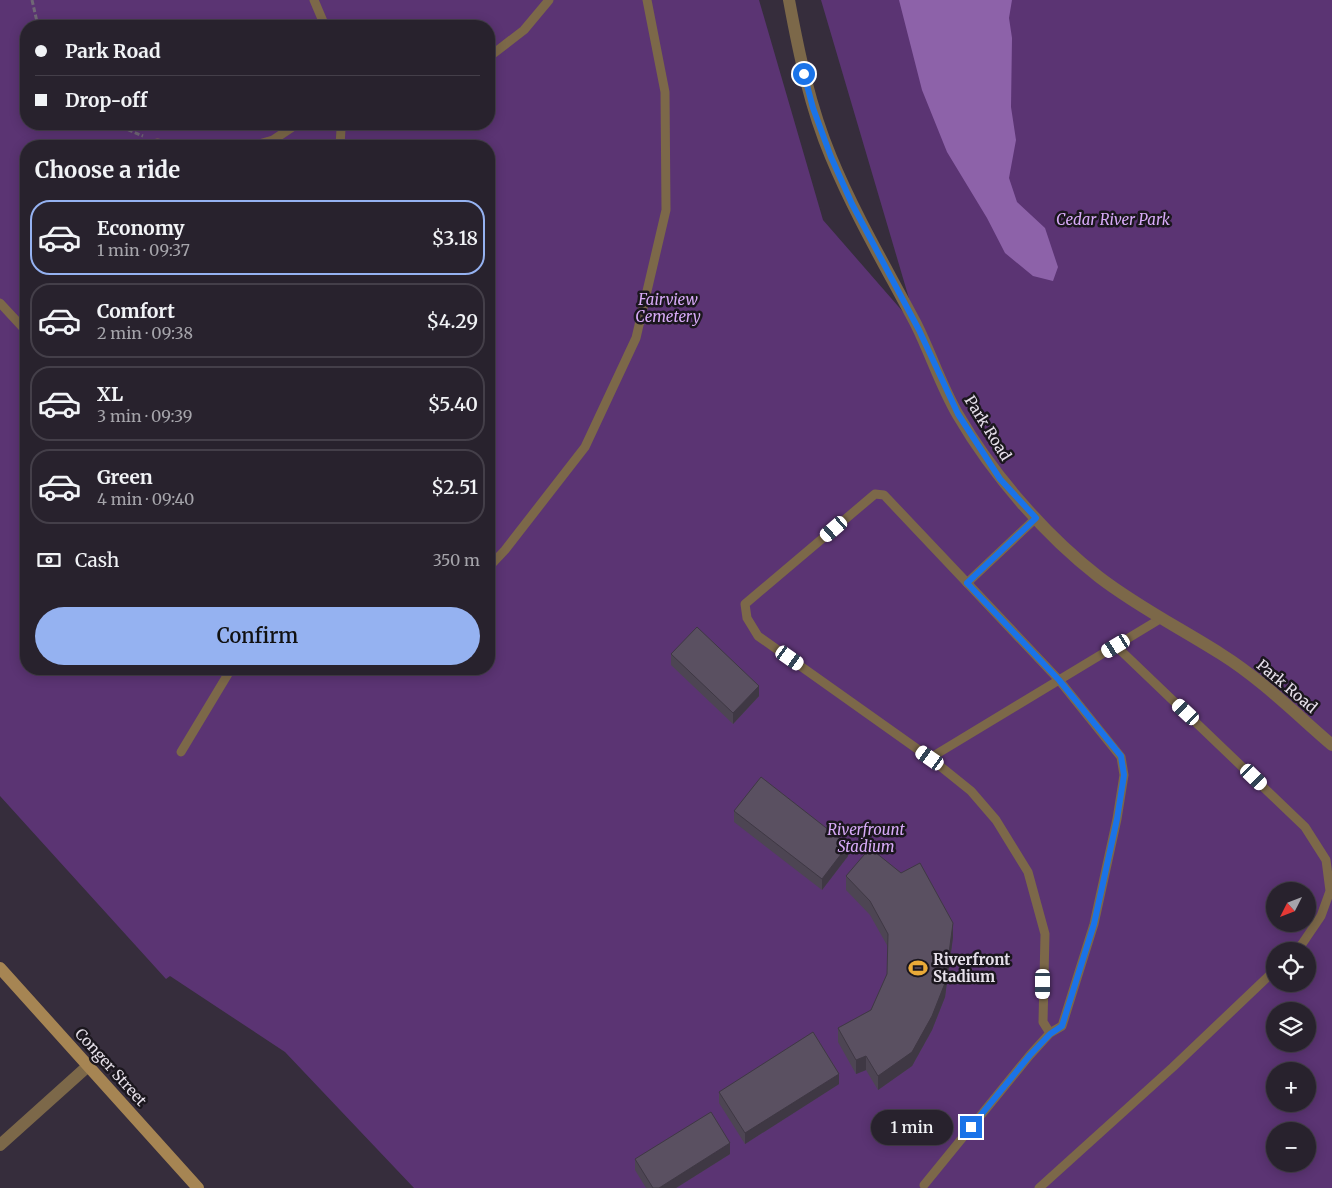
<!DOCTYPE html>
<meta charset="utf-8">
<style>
:root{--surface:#28222d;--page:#302a35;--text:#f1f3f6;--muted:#a5a4aa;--line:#443f49;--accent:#95b2f1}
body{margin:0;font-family:Merriweather,serif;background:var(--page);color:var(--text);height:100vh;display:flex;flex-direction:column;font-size:19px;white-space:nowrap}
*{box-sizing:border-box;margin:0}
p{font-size:16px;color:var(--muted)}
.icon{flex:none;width:28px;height:28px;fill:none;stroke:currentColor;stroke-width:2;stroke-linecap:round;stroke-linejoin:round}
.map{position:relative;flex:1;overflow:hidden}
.sheet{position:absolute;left:20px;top:140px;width:475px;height:535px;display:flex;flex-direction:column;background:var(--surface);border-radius:20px;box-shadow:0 2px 12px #0003,0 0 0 1px var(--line)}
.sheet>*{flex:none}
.hud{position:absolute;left:20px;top:20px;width:475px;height:110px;border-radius:20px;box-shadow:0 2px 12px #0003,0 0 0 1px var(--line);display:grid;align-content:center;height:110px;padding:0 15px;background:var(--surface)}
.needle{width:32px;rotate:228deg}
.buttons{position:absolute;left:1266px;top:882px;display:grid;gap:10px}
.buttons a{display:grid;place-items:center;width:50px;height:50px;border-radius:50%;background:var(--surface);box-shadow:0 2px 12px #0003,0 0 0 1px var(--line);font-size:25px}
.end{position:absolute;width:22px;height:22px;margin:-11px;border:6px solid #1a73e8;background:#fff;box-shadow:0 0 0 2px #fff}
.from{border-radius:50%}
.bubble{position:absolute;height:35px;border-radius:18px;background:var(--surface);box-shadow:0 2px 12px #0003,0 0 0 1px var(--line);font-size:16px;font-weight:600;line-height:35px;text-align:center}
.car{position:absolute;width:15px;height:30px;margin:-15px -8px;border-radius:6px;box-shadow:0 0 4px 1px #0007;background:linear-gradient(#fff 24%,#345 0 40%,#fff 0 76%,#345 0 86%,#fff 0)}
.hud b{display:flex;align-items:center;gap:18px;height:48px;font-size:19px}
.hud b+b{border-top:1px solid var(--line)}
.hud i{width:12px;height:12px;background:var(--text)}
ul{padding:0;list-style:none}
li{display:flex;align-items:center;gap:15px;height:75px;margin:0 10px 8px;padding:0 5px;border:2px solid var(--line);border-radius:20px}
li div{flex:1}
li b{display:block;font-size:19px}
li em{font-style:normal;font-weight:600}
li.on{border-color:var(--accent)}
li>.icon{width:45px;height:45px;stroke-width:1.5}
h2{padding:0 15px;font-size:22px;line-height:60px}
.pay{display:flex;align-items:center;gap:12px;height:55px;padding:0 15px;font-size:19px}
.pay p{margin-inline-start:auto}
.cta{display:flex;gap:10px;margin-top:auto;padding:10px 15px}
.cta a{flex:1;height:58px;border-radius:30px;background:var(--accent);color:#111;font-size:20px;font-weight:600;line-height:58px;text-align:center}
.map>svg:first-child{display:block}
</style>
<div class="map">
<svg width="1332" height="1188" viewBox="0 0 1332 1188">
<rect width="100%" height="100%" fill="#362d3c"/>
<!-- green -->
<path fill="#5b3473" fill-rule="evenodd" d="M0,0H759L823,220L918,329L821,0H1332V1188H414L285,1052L170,976L166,979L0,796ZM26,26H489V124H26ZM26,146H489V669H26ZM1275,891H1308V924H1275ZM1275,951H1308V984H1275ZM1275,1011H1308V1044H1275ZM1275,1071H1308V1104H1275ZM1275,1131H1308V1164H1275Z"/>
<!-- water -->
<polygon fill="#8d62a9" points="899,0 1012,0 1009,18 1012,38 1011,107 1016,140 1009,178 1017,202 1045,228 1058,267 1053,281 1033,276 1005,253 987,218 947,152 922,90"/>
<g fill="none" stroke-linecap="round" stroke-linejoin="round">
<!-- path -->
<g stroke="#706876" stroke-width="3" stroke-dasharray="5 2.5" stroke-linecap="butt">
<polyline points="32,0 38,26"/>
<polyline points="114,124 143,136"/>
</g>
<!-- service -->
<g stroke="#7c6849" stroke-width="9">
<polyline points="314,0 325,26"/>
<polyline points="489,57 524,30 549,0"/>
<polyline points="157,143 170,146"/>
<polyline points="252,146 273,140 297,124"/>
<polyline points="340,146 341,129 344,124"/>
<polyline points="0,303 26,331"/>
<polyline points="489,567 505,550 585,447 636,338 666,210 665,92 647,0"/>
<polyline points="967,583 1036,518"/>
<polyline points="1116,646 1305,827 1326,860 1330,891 1321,916 1302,944 1295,951"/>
<polyline points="181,752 231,669"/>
<polyline points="930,758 971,791 996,820 1028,872 1045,934 1043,1022 1050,1033"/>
<path d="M924,1185L1030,1055L1050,1033L1062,1026L1094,924L1117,819L1124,775L1121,757L1059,680L884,495L875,494L745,604L747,618L758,636L930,758C1007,711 1084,665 1160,619"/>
<polyline points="1039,1188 1173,1067 1275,970"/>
</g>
<!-- minor -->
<g stroke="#7c6849" stroke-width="12">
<path d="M789,0C799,54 810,107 831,157C855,215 887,269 916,324C931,354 941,386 958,415C993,475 1045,535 1099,577C1138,607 1180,628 1221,654C1261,679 1296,714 1332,745"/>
<polyline points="0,1145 88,1066"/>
</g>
<!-- secondary -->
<polyline stroke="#a68553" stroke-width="12" points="0,968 198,1188"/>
</g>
<!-- wall -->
<g fill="#4d4553">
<polygon points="671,654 759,696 733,724 671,665"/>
<polygon points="734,811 848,856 822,890 734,822"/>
<polygon points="846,876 953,937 945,997 932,1030 912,1066 878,1090 866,1070 856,1074 838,1042 838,1028 871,1010 887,974 888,947 870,915 846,890"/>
<polygon points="839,1084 745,1144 719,1103 719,1092"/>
<polygon points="730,1154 676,1188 646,1188 635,1170 635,1159"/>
</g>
<!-- shaded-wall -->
<g fill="#3f3844">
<polygon points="759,686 759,696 733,724 733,713"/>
<polygon points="848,845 848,856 822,890 822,879"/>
<polygon points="953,923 953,937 945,997 932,1030 912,1066 878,1090 878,1076"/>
<polygon points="866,1056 866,1070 856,1074 856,1060"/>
<polygon points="839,1074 839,1084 745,1144 745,1133"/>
<polygon points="730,1143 730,1154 676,1188 659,1188"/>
</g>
<!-- building -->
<g fill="#5a5061" stroke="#3f3844">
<polygon points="697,627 759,686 733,713 671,654"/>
<polygon points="761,777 848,845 822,879 734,811"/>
<polygon points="870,848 901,873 920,863 953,923 945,983 932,1016 912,1052 878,1076 866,1056 856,1060 838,1028 871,1010 887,974 888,934 870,901 846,876"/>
<polygon points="813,1032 839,1074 745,1133 719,1092"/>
<polygon points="711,1112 730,1143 659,1188 653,1188 635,1159"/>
</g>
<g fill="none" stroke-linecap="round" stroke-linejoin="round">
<!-- route -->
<polyline stroke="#1a73e8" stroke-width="6" points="804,74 813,108 831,157 852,204 919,330 958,414 1000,479 1036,518 967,583 1059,680 1121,756 1124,775 1117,819 1094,924 1062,1026 1050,1034 1030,1055 971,1127"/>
</g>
<!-- icons -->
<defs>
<g id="stadium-bare" transform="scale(1.5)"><path d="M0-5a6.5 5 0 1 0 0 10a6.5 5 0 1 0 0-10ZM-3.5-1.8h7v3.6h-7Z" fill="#eaaa38" stroke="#1b171e" stroke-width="2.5" paint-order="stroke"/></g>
</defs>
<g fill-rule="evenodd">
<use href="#stadium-bare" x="918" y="968"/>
</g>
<g text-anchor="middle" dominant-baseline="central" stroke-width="5" stroke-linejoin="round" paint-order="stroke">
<!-- park labels -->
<g font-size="15" font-style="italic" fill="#d8abf8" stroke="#1b171e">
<text x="1113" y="219">Cedar River Park</text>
<text x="668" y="299">Fairview<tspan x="668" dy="17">Cemetery</tspan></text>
<text x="866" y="829">Riverfrount<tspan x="866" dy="17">Stadium</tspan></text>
</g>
<!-- street labels -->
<g font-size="15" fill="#e6e0ea" stroke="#1b171e">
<text transform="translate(988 428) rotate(58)">Park Road</text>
<text transform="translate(1287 686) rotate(40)">Park Road</text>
<text transform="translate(111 1067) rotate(48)">Conger Street</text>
</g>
<!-- poi labels -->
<g font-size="15" font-weight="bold" fill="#e6e0ea" stroke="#1b171e" text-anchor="start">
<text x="933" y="959">Riverfront<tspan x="933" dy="17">Stadium</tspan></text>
</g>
</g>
</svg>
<div class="buttons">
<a><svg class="needle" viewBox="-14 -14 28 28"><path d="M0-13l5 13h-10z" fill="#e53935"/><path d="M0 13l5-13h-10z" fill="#a5a4aa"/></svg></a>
<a><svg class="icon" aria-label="locate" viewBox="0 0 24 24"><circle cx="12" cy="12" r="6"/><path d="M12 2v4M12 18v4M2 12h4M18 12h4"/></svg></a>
<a><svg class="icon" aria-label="layers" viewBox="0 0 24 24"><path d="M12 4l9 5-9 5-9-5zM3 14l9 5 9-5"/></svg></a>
<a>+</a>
<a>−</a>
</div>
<i class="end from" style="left:804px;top:74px"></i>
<i class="end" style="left:971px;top:1127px"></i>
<div class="bubble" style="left:871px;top:1110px;width:82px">1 min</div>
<i class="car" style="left:834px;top:529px;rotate:229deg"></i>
<i class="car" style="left:1116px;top:646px;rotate:239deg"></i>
<i class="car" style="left:790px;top:658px;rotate:125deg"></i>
<i class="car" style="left:1186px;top:712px;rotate:313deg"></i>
<i class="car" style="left:930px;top:758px;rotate:305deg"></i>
<i class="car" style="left:1254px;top:777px;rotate:134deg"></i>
<i class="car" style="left:1043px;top:984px;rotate:180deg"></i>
<div class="hud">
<b><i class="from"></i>Park Road</b>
<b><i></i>Drop-off</b>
</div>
<section class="sheet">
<h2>Choose a ride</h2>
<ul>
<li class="on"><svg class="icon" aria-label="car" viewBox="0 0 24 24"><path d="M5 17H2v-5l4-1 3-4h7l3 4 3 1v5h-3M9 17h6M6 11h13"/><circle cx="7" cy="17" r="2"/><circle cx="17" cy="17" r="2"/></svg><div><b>Economy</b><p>1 min · 09:37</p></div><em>$3.18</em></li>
<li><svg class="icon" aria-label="car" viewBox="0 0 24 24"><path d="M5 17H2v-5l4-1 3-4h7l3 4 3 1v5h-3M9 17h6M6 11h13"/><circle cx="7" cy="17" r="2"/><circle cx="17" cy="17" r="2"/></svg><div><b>Comfort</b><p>2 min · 09:38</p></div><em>$4.29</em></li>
<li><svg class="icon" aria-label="car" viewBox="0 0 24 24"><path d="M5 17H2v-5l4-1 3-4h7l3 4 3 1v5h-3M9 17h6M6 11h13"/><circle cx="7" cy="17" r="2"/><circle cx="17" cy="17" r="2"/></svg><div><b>XL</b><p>3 min · 09:39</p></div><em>$5.40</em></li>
<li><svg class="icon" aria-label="car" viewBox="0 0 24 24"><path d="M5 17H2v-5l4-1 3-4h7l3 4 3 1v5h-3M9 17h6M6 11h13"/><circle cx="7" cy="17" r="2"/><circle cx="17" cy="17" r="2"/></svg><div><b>Green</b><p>4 min · 09:40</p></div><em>$2.51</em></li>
</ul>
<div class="pay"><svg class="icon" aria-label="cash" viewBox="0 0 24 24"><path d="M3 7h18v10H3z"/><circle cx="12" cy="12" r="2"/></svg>Cash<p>350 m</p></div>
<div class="cta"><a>Confirm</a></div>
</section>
</div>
